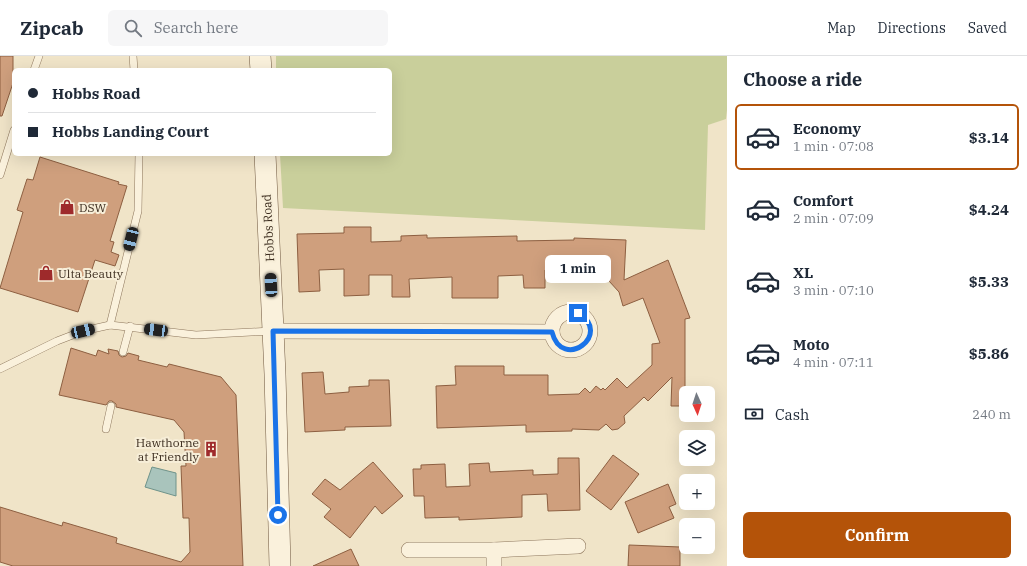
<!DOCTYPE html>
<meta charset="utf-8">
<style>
:root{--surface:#fff;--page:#f6f6f7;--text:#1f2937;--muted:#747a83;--line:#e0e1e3;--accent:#b45309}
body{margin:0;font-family:"IBM Plex Serif",serif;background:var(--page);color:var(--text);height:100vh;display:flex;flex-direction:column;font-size:15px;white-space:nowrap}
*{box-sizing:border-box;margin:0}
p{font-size:13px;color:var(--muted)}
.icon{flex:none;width:22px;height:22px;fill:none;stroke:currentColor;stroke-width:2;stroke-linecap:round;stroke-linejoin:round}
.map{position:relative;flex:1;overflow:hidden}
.panel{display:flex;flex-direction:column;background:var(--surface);width:300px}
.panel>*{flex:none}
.hud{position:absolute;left:12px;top:12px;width:380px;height:88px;border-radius:6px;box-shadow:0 4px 16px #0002;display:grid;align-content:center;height:88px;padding:0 16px;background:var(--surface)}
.needle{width:26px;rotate:177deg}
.fabs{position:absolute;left:679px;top:330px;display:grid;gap:8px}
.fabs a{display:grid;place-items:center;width:36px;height:36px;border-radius:6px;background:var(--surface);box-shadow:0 4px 16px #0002;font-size:20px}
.end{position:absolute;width:18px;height:18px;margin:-9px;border:5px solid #1a73e8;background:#fff;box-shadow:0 0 0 2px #fff}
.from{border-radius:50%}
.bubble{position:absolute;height:28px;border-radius:6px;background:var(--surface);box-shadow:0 4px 16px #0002;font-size:13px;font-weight:800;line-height:28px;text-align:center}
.car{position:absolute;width:12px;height:24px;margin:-12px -6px;border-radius:5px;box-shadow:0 0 3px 1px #0007;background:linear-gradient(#222 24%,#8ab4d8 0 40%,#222 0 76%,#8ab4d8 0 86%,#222 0)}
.hud b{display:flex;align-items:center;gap:14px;height:38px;font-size:15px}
.hud b+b{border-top:1px solid var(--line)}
.hud i{width:10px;height:10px;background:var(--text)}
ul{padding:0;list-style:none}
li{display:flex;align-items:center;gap:12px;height:66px;margin:0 8px 6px;padding:0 8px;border:2px solid transparent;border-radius:6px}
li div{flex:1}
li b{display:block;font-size:15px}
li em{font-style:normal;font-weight:800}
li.current{border-color:var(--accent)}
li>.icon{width:36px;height:36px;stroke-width:1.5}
h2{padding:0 16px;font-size:18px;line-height:48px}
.pay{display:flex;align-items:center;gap:10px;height:44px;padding:0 16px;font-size:15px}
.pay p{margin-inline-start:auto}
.primary-button{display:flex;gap:8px;margin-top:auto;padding:8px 16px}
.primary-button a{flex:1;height:46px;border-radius:6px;background:var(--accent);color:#fff;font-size:16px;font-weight:800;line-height:46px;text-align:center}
header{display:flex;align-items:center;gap:24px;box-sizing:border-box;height:56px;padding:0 20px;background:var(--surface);border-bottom:1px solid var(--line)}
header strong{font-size:19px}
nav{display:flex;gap:22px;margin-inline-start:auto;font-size:14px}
.search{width:280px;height:36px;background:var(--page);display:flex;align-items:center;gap:10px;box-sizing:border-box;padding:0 14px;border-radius:6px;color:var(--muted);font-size:15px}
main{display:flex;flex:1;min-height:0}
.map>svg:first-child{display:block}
</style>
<header>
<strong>Zipcab</strong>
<div class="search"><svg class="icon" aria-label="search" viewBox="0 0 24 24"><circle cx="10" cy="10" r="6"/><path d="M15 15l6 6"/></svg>Search here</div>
<nav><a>Map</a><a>Directions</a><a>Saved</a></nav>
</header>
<main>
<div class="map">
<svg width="727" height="510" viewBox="0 0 727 510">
<rect width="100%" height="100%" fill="#f0e4c8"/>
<!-- green -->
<polygon fill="#c9cf9b" points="276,0 727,0 727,54 726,63 708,69 705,174 283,152 280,98 390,98 390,14 276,14"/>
<!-- water -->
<polygon fill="#a9c4bc" stroke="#6f938a" points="152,411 176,417 176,440 145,431"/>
<!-- building -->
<g fill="#cf9f7d" stroke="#8d5f41">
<polygon points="0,0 13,0 13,27 2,60 0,60"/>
<polygon points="40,101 119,126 118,128 127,130 110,185 114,186 111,196 119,199 115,210 95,204 78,256 0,232 23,156 17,154 27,123 33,124"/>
<polygon points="344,171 371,171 371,186 401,185 401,180 427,179 427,182 517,180 517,185 574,184 574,182 626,184 624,224 668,204 690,262 685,263 685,350 671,350 672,321 648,345 644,341 624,360 625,367 618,373 612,374 606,368 599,374 572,373 572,375 526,376 526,369 437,372 436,330 456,329 455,310 504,310 504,319 548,319 548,339 579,338 585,332 590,337 596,330 601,334 603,332 605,334 617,322 627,332 652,309 652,288 660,287 643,242 623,250 619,236 599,214 564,212 564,214 545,214 545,232 524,232 523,219 498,220 498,242 452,242 452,221 409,223 410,241 392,241 392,219 369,219 369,239 344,240 344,213 319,214 320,235 299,236 297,178 344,177"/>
<polygon points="71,292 96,300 98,294 109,298 108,293 118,295 119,299 122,301 126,300 128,297 139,300 138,304 167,311 169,308 221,321 236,339 243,510 13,510 0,506 0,451 62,470 63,466 117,482 116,487 181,506 190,496 189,462 183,462 181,410 186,410 184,376 174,364 116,351 116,348 112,345 109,345 106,349 59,339"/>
<polygon points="323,316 325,338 349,336 349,331 369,330 369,324 389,324 391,370 345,371 345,374 305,376 302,317"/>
<polygon points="613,399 639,418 611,454 586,435"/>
<polygon points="558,402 579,402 580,454 548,455 547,438 522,439 522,461 459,464 459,461 425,462 424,440 414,440 413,413 421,413 421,409 445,408 446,431 470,430 469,408 489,407 490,416 533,414 533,419 558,418"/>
<polygon points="373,406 403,440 382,458 375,450 350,482 324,461 331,453 312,438 325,423 340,434"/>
<polygon points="668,428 676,448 669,451 674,462 638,477 625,446"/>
<polygon points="629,489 680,491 680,510 628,510"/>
<polygon points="351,493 359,510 313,510"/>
</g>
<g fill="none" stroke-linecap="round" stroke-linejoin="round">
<!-- lane casing -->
<g stroke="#8d765c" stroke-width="8">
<g id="lane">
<polyline points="133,0 134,14"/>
<polyline points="34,14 39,0"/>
<polyline points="0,119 14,74"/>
<polyline points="110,269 138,155 139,98"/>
<polyline points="123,296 130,270"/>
<polyline points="0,313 57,285 83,275 110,269 196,279 271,275"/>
<polyline points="106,373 111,350"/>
</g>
</g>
<!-- street casing -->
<g stroke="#8d765c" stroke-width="16">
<g id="street">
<circle cx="571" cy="275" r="19"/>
<polyline points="273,275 552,276"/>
<polyline points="409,494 494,494 578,490"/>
<polyline points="494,510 494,494"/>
</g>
</g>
<!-- secondary casing -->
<g stroke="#6f573f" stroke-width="22">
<g id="secondary">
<polyline points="260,0 261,14"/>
<polyline points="265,98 275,318 280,510"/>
</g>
</g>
<!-- lane -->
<use href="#lane" stroke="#faf1dc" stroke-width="7"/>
<!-- street -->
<use href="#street" stroke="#faf1dc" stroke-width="15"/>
<!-- secondary -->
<use href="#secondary" stroke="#faf1dc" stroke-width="21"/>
</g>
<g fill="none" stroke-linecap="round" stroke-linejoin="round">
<!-- route -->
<path stroke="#1a73e8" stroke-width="5" d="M278,459L273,275L552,276C562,316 614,278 578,257"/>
</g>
<!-- icons -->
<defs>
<g id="shop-bare" transform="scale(1.2)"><path d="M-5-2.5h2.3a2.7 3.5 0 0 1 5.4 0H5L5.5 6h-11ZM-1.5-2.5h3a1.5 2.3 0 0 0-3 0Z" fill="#9e2a2b" stroke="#f7eed8" stroke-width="2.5" paint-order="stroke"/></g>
<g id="building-bare" transform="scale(1.2)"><path d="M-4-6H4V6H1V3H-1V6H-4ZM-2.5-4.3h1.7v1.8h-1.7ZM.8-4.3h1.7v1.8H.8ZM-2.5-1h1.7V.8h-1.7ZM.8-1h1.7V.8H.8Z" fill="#9e2a2b" stroke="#f7eed8" stroke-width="2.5" paint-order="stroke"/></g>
</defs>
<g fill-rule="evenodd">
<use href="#shop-bare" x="67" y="151"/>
<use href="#shop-bare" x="46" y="217"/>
<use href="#building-bare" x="211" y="393"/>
</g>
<g text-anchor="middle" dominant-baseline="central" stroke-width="4" stroke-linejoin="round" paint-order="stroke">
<!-- poi labels -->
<g font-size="12" fill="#3d2e20" stroke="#f7eed8" text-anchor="start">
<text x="79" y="151">DSW</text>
<text x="58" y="217">Ulta Beauty</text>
<text x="199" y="386" text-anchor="end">Hawthorne<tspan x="199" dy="14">at Friendly</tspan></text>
</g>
<!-- street labels -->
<g font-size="12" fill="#3d2e20" stroke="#f7eed8">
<text transform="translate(268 172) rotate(-93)">Hobbs Road</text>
</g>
</g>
</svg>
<div class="fabs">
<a><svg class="needle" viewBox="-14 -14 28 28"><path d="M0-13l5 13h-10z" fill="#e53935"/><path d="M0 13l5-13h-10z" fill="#747a83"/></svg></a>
<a><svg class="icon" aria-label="layers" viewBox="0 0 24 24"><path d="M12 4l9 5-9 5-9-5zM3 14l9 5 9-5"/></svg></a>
<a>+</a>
<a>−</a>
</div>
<i class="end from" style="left:278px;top:459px"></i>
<i class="end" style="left:578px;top:257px"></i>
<div class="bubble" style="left:545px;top:199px;width:66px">1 min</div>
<i class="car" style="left:131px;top:183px;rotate:194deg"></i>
<i class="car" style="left:271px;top:229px;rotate:357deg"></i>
<i class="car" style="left:156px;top:274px;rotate:277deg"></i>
<i class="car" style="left:83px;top:275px;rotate:77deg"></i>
<div class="hud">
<b><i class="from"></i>Hobbs Road</b>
<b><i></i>Hobbs Landing Court</b>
</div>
</div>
<section class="panel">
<h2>Choose a ride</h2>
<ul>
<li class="current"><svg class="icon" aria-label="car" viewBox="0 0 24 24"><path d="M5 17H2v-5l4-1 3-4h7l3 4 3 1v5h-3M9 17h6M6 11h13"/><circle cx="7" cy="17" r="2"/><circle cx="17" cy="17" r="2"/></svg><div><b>Economy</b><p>1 min · 07:08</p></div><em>$3.14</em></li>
<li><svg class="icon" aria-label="car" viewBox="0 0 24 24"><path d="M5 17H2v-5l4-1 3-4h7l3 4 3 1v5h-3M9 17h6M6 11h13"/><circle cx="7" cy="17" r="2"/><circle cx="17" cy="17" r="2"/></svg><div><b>Comfort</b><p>2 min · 07:09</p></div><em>$4.24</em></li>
<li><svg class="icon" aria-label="car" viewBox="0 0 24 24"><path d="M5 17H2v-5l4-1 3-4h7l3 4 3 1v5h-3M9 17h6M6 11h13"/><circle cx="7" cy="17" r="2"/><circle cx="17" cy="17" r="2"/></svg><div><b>XL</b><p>3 min · 07:10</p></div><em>$5.33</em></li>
<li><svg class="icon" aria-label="car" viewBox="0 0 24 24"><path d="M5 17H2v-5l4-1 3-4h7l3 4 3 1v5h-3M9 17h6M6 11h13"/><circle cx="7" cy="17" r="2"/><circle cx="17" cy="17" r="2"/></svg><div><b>Moto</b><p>4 min · 07:11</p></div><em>$5.86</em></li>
</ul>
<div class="pay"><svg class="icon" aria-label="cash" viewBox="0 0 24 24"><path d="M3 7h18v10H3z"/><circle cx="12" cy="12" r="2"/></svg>Cash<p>240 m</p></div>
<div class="primary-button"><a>Confirm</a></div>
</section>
</main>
